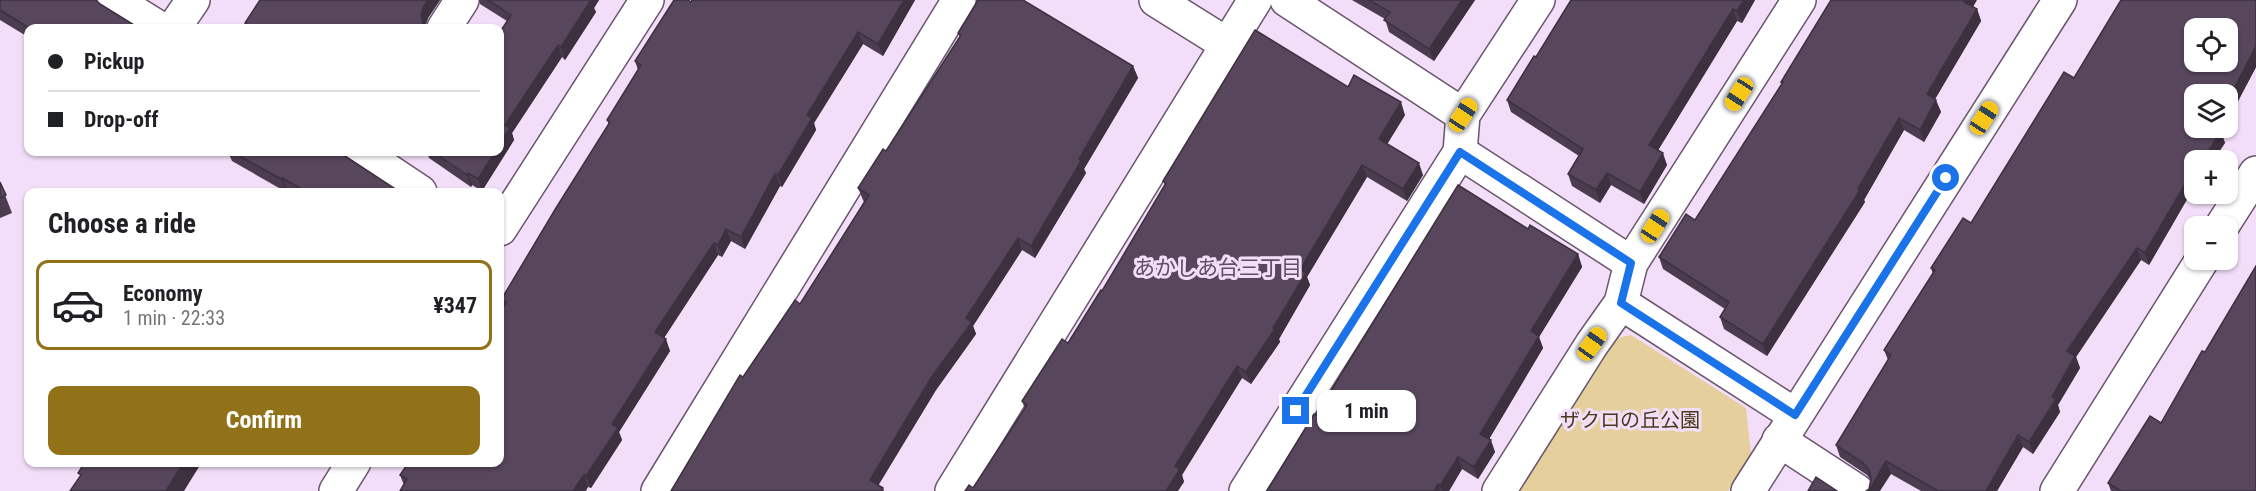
<!DOCTYPE html>
<meta charset="utf-8">
<style>
:root{--surface:#fff;--page:#f6f6f6;--text:#202124;--muted:#757577;--line:#e0e0e0;--accent:#927218}
body{margin:0;font-family:"Roboto Condensed","Noto Sans JP",sans-serif;background:var(--page);color:var(--text);height:100vh;display:flex;flex-direction:column;font-size:22px;white-space:nowrap}
*{box-sizing:border-box;margin:0}
p{font-size:20px;color:var(--muted)}
.icon{flex:none;width:33px;height:33px;fill:none;stroke:currentColor;stroke-width:2;stroke-linecap:round;stroke-linejoin:round}
.map{position:relative;flex:1;overflow:hidden}
.drawer{position:absolute;left:24px;top:188px;width:480px;height:279px;display:flex;flex-direction:column;background:var(--surface);border-radius:12px;box-shadow:0 2px 4px #0004}
.drawer>*{flex:none}
.hud{position:absolute;left:24px;top:24px;width:480px;height:132px;border-radius:12px;box-shadow:0 2px 4px #0004;display:grid;align-content:center;height:132px;padding:0 24px;background:var(--surface)}
.fabs{position:absolute;left:2184px;top:18px;display:grid;gap:12px}
.fabs a{display:grid;place-items:center;width:54px;height:54px;border-radius:12px;background:var(--surface);box-shadow:0 2px 4px #0004;font-size:30px}
.end{position:absolute;width:27px;height:27px;margin:-14px;border:8px solid #1a73e8;background:#fff;box-shadow:0 0 0 3px #fff}
.from{border-radius:50%}
.bubble{position:absolute;height:42px;border-radius:12px;background:var(--surface);box-shadow:0 2px 4px #0004;font-size:20px;font-weight:700;line-height:42px;text-align:center}
.car{position:absolute;width:18px;height:36px;margin:-18px -9px;border-radius:8px;box-shadow:0 0 4px 2px #0007;background:linear-gradient(#f5c518 24%,#345 0 40%,#f5c518 0 76%,#345 0 86%,#f5c518 0)}
.hud b{display:flex;align-items:center;gap:21px;height:57px;font-size:22px}
.hud b+b{border-top:2px solid var(--line)}
.hud i{width:15px;height:15px;background:var(--text)}
ul{padding:0;list-style:none}
li{display:flex;align-items:center;gap:18px;height:90px;margin:0 12px 9px;padding:0 12px;border:3px solid var(--line);border-radius:12px}
li div{flex:1}
li b{display:block;font-size:22px}
li em{font-style:normal;font-weight:700}
li.on{border-color:var(--accent)}
li>.icon{width:54px;height:54px;stroke-width:1.5}
h2{padding:0 24px;font-size:27px;line-height:72px}
.button{display:flex;gap:12px;margin-top:auto;padding:12px 24px}
.button a{flex:1;height:69px;border-radius:12px;background:var(--accent);color:#fff;font-size:24px;font-weight:700;line-height:69px;text-align:center}
.map>svg:first-child{display:block}
</style>
<div class="map">
<svg width="2256" height="491" viewBox="0 0 2256 491">
<rect width="100%" height="100%" fill="#f3def9"/>
<!-- green -->
<polygon fill="#e4cf9d" points="1631,335 1746,408 1751,454 1728,491 1499,491 1592,344"/>
<g fill="none" stroke-linecap="round" stroke-linejoin="round">
<!-- minor casing -->
<g stroke="#69566d" stroke-width="36">
<g id="minor">
<polyline points="114,0 159,28"/>
<polyline points="1156,0 1228,45"/>
<polyline points="1287,0 1463,115"/>
<polyline points="174,28 193,0"/>
<polyline points="444,28 462,0"/>
<polyline points="360,152 420,192"/>
<polyline points="1460,152 1631,263"/>
<polyline points="2222,226 2256,173"/>
<polyline points="500,229 647,0"/>
<polyline points="1621,303 1795,415"/>
<polyline points="1779,440 1857,491"/>
<polyline points="336,491 354,462"/>
<polyline points="658,491 959,0"/>
<polyline points="952,491 1255,0"/>
<polyline points="1246,491 1460,152 1463,115 1538,0"/>
<polyline points="1499,491 1592,344 1621,303 1631,263 1799,0"/>
<polyline points="1748,491 2060,0"/>
<polyline points="2057,491 2202,260"/>
</g>
</g>
<!-- minor -->
<use href="#minor" stroke="#fff" stroke-width="33"/>
</g>
<!-- wall -->
<g fill="#4b3c4f">
<polygon points="0,0 100,4 139,28 28,28 28,37 0,20"/>
<polygon points="260,0 440,0 428,18 425,27 426,28 247,28 245,23"/>
<polygon points="479,0 599,0 594,8 596,12 565,60 562,57 512,133 514,140 482,191 472,185 471,187 429,158 427,152 500,152 507,21 480,4"/>
<polygon points="692,0 915,0 883,56 863,44 814,123 816,130 782,187 780,186 745,249 731,241 722,257 718,255 664,338 670,351 619,432 622,440 591,488 588,487 404,485 400,475 500,462 504,306 501,300 609,125 607,120 638,70 635,61"/>
<polygon points="1352,0 1475,0 1434,61 1389,32 1385,19"/>
<polygon points="1755,0 1742,23 1737,21 1658,150 1667,165 1644,204 1611,185 1600,203 1572,186 1568,174 1579,156 1511,112 1507,100 1536,57"/>
<polygon points="1973,7 1977,9 1981,21 1935,99 1941,112 1924,142 1904,130 1864,200 1865,202 1767,356 1724,329 1720,317 1725,309 1663,269 1659,257 1695,220 1782,84 1781,82"/>
<polygon points="958,33 1133,66 1138,78 1084,169 1086,173 1035,258 1022,250 973,326 976,334 936,390 878,485 883,488 884,491 671,491 743,377 800,304 864,202 863,200 858,188 886,151 960,37"/>
<polygon points="2256,67 2228,120 2228,94 2194,128 2224,128 2221,132 2225,143 2194,160 2194,190 2193,189 2149,265 2141,260 2076,357 2080,368 2058,405 2060,412 2033,454 2023,447 1997,491 1921,491 1891,474 1869,489 1871,480 1867,475 1840,457 1836,445 1888,360 1884,350 1933,274 1931,268 1971,223 2074,78"/>
<polygon points="1348,87 1405,115 1387,144 1423,175 1407,201 1367,177 1307,277 1310,285 1279,339 1280,342 1251,384 1242,378 1182,475 1184,482 973,488 1025,409 1022,401 1068,343 1102,291 1165,185 1163,181"/>
<polygon points="228,152 339,152 400,192 291,192 287,190 286,192 232,161"/>
<polygon points="0,182 12,213 0,218"/>
<polygon points="1528,229 1578,254 1582,267 1539,337 1543,348 1489,439 1495,452 1478,479 1462,469 1449,491 1267,491 1316,415"/>
<polygon points="2108,483 2256,491 2111,491"/>
</g>
<!-- shaded-wall -->
<g fill="#3d3140">
<polygon points="428,0 440,0 428,18 425,27 426,28 419,28 421,14 424,6"/>
<polygon points="589,0 599,0 594,8 596,12 565,60 561,47"/>
<polygon points="904,0 915,0 883,56 878,44"/>
<polygon points="1462,0 1475,0 1434,61 1429,49"/>
<polygon points="1744,0 1755,0 1742,23 1737,11"/>
<polygon points="1965,0 1977,0 1969,14 1964,2"/>
<polygon points="1733,9 1737,21 1654,157 1649,145"/>
<polygon points="1977,9 1981,21 1931,106 1927,94"/>
<polygon points="858,32 863,44 814,123 816,130 782,187 778,175 807,115"/>
<polygon points="558,45 562,57 512,133 514,140 482,191 478,179 495,152 500,152 500,144 505,125"/>
<polygon points="2256,46 2256,67 2228,120 2228,100"/>
<polygon points="1133,66 1138,78 1084,169 1086,173 1035,258 1031,246 1079,159"/>
<polygon points="1936,100 1941,112 1924,142 1920,130"/>
<polygon points="1401,102 1405,115 1383,151 1379,139"/>
<polygon points="1899,118 1904,130 1864,200 1865,202 1767,356 1763,344 1858,189"/>
<polygon points="2214,128 2224,128 2221,132 2225,143 2214,160 2203,160"/>
<polygon points="1663,153 1667,165 1644,204 1640,192"/>
<polygon points="1419,163 1423,175 1407,201 1403,189"/>
<polygon points="1362,165 1367,177 1307,277 1310,285 1279,339 1280,342 1251,384 1246,372 1273,328 1300,270"/>
<polygon points="468,173 472,185 471,187 467,175"/>
<polygon points="1607,173 1611,185 1600,203 1596,190"/>
<polygon points="775,174 780,186 745,249 741,237"/>
<polygon points="2194,174 2194,186 2192,179"/>
<polygon points="2189,177 2193,189 2149,265 2145,253"/>
<polygon points="282,178 287,190 286,192 281,179"/>
<polygon points="726,229 731,241 722,257 718,245"/>
<polygon points="1018,238 1022,250 973,326 976,334 936,390 875,491 870,480 966,318"/>
<polygon points="714,243 718,255 660,344 655,332"/>
<polygon points="2137,248 2141,260 2076,357 2080,368 2058,405 2060,412 2033,454 2029,442 2052,397 2067,351"/>
<polygon points="1578,254 1582,267 1539,337 1543,348 1485,446 1480,434 1531,331"/>
<polygon points="666,339 670,351 619,432 622,440 591,488 586,476 612,424"/>
<polygon points="1237,366 1242,378 1182,475 1184,482 1178,491 1166,491 1175,466"/>
<polygon points="2018,435 2023,447 1997,491 1986,491"/>
<polygon points="1491,440 1495,452 1478,479 1474,467"/>
<polygon points="1458,457 1462,469 1449,491 1442,491 1440,486"/>
<polygon points="1886,461 1891,474 1880,491 1869,491"/>
<polygon points="184,462 202,462 184,491 166,491"/>
<polygon points="584,475 588,487 586,491 573,491"/>
<polygon points="1438,484 1440,491 1434,491"/>
</g>
<!-- building -->
<g fill="#57465c" stroke="#3d3140" stroke-width="1.5" fill-rule="evenodd">
<polygon points="0,0 96,0 100,4 139,28 29,28 0,10"/>
<polygon points="260,0 428,0 424,6 421,14 423,23 419,28 253,28 245,23"/>
<polygon points="488,0 591,0 561,47 558,45 505,125 510,128 500,144 500,32 511,15"/>
<polygon points="674,0 688,0 691,2 692,0 904,0 878,44 858,32 807,115 812,118 778,175 775,174 741,237 726,229 718,245 714,243 655,332 666,339 612,424 618,428 586,476 584,475 573,491 400,491 407,479 400,475 409,462 500,462 500,314 506,302 501,300 556,208 610,122 607,120 641,65 635,61"/>
<polygon points="978,0 1023,0 1133,66 1079,159 1081,161 1031,246 1018,238 966,318 972,322 931,378 870,480 883,488 881,491 671,491 740,375 743,377 795,300 800,304 869,195 858,188 883,149 886,151 961,35 958,33"/>
<polygon points="1369,0 1462,0 1429,49 1384,20 1390,12"/>
<polygon points="1571,0 1744,0 1737,11 1733,9 1649,145 1663,153 1640,192 1607,173 1596,190 1568,174 1583,149 1507,100 1534,56 1536,57"/>
<polygon points="1831,0 1965,0 1964,2 1977,9 1927,94 1936,100 1920,130 1899,118 1858,189 1860,190 1763,344 1720,317 1729,302 1659,257 1686,214 1695,220 1783,82 1781,82"/>
<path d="M2121,0H2256V46L2228,100V94H2194V128H2215L2221,131L2203,160H2194V174L2192,179L2189,177L2145,253L2137,248L2067,351L2075,356L2052,397L2056,399L2029,442L2018,435L1986,491H1938L1886,461L1869,491H1866L1869,489L1871,479L1869,470L1863,463L1836,445L1891,355L1884,350L1935,270L1931,268L1963,218L1971,223L2064,72L2074,78ZM2194,28H2228V62H2194Z"/>
<polygon points="1255,30 1348,87 1354,75 1401,102 1379,139 1419,163 1403,189 1362,165 1300,270 1306,273 1273,328 1275,329 1246,372 1237,366 1175,466 1180,469 1166,491 965,491 969,485 973,488 1027,405 1022,401 1062,339 1068,343 1101,290 1102,291 1166,183 1163,181"/>
<polygon points="232,152 339,152 400,192 307,192 282,178 281,179"/>
<polygon points="433,152 495,152 478,179 468,173 467,175"/>
<polygon points="0,182 6,195 0,198"/>
<polygon points="1458,185 1528,229 1530,225 1578,254 1531,331 1539,336 1480,434 1491,440 1474,467 1458,457 1440,486 1438,484 1434,491 1267,491 1314,414 1316,415"/>
<polygon points="2256,266 2256,491 2121,491 2108,483 2150,416 2161,423 2202,351 2205,352"/>
<polygon points="85,462 184,462 166,491 70,491 81,475 78,473"/>
<polygon points="1816,477 1837,491 1808,491"/>
</g>
<g fill="none" stroke-linecap="round" stroke-linejoin="round">
<!-- route -->
<polyline stroke="#1a73e8" stroke-width="8" points="1296,411 1460,152 1631,263 1621,303 1795,415 1946,178"/>
</g>
<g text-anchor="middle" dominant-baseline="central" stroke-width="6" stroke-linejoin="round" paint-order="stroke">
<!-- park labels -->
<g font-size="20" fill="#483b1a" stroke="#f3def9">
<text x="1630" y="420">ザクロの丘公園</text>
</g>
<!-- neighbourhood labels -->
<g font-size="21" fill="#614f65" stroke="#f3def9">
<text x="1218" y="268">あかしあ台三丁目</text>
</g>
</g>
</svg>
<div class="fabs">
<a><svg class="icon" aria-label="locate" viewBox="0 0 24 24"><circle cx="12" cy="12" r="6"/><path d="M12 2v4M12 18v4M2 12h4M18 12h4"/></svg></a>
<a><svg class="icon" aria-label="layers" viewBox="0 0 24 24"><path d="M12 4l9 5-9 5-9-5zM3 14l9 5 9-5"/></svg></a>
<a>+</a>
<a>−</a>
</div>
<i class="end from" style="left:1946px;top:178px"></i>
<i class="end" style="left:1296px;top:411px"></i>
<div class="bubble" style="left:1317px;top:390px;width:99px">1 min</div>
<i class="car" style="left:1739px;top:94px;rotate:213deg"></i>
<i class="car" style="left:1463px;top:115px;rotate:33deg"></i>
<i class="car" style="left:1984px;top:118px;rotate:33deg"></i>
<i class="car" style="left:1655px;top:226px;rotate:33deg"></i>
<i class="car" style="left:1592px;top:344px;rotate:35deg"></i>
<div class="hud">
<b><i class="from"></i>Pickup</b>
<b><i></i>Drop-off</b>
</div>
<section class="drawer">
<h2>Choose a ride</h2>
<ul>
<li class="on"><svg class="icon" aria-label="car" viewBox="0 0 24 24"><path d="M5 17H2v-5l4-1 3-4h7l3 4 3 1v5h-3M9 17h6M6 11h13"/><circle cx="7" cy="17" r="2"/><circle cx="17" cy="17" r="2"/></svg><div><b>Economy</b><p>1 min · 22:33</p></div><em>¥347</em></li>
</ul>
<div class="button"><a>Confirm</a></div>
</section>
</div>
